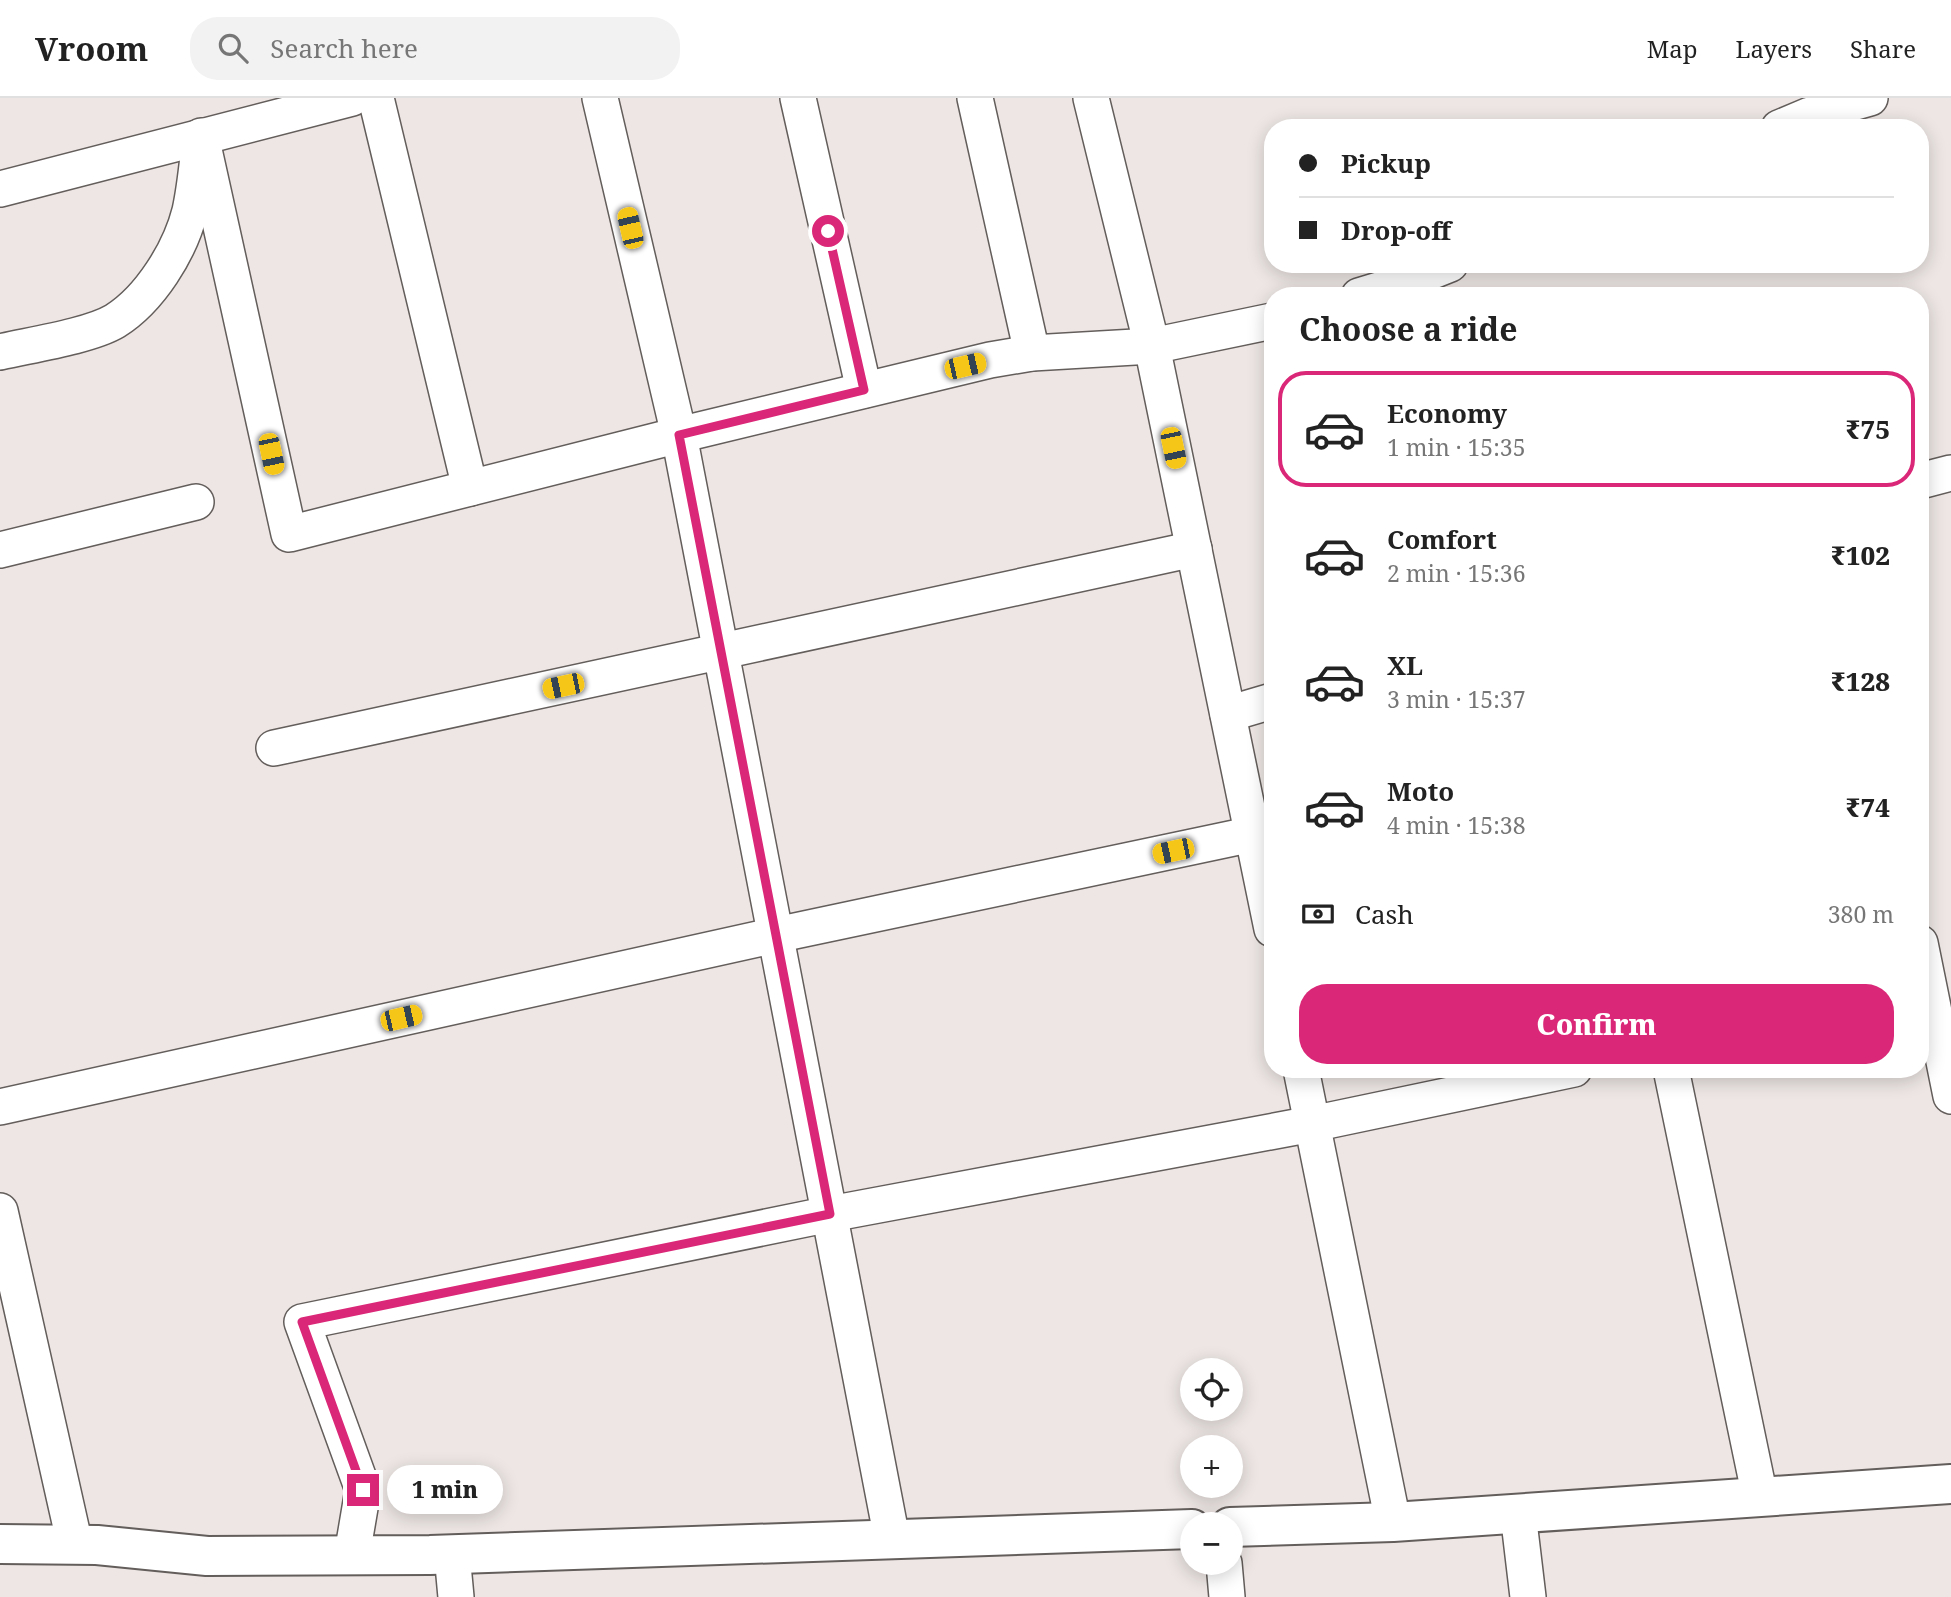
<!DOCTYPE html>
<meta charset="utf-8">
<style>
:root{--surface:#fff;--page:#f2f2f2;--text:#222;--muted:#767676;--line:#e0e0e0;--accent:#db2777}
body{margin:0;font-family:"Noto Serif",serif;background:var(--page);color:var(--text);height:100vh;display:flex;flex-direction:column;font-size:26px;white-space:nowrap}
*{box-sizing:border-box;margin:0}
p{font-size:23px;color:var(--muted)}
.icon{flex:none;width:38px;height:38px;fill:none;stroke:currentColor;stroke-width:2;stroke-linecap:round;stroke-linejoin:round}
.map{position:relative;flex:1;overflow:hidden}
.side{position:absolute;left:1264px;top:189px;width:665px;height:791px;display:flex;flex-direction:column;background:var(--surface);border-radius:28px;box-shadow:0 4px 18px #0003}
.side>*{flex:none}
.guide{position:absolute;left:1264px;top:21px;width:665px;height:154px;border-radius:28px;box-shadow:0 4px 18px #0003;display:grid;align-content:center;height:154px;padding:0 35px;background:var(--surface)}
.buttons{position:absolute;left:1180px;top:1260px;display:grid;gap:14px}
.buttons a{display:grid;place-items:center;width:63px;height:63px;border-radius:50%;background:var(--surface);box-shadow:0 4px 18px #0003;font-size:35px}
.end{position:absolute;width:32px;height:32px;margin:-16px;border:9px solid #db2777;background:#fff;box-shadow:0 0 0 4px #fff}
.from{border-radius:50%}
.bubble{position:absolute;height:49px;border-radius:24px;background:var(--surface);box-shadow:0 4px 18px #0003;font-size:23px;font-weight:800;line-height:49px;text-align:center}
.car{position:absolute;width:21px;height:42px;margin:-21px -10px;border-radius:9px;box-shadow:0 0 5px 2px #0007;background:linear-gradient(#f5c518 24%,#345 0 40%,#f5c518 0 76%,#345 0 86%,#f5c518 0)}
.guide b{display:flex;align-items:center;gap:24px;height:66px;font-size:26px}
.guide b+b{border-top:2px solid var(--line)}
.guide i{width:18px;height:18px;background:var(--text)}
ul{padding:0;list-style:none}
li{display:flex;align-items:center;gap:21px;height:116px;margin:0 14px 10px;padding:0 21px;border:4px solid transparent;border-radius:28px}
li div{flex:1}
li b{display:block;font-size:26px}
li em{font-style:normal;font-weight:800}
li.on{border-color:var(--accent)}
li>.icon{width:63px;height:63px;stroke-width:1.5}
h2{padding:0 35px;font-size:32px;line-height:84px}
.pay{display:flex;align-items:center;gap:18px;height:77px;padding:0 35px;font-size:26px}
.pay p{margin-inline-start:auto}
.button{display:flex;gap:14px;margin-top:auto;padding:14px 35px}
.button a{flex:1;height:80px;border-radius:28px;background:var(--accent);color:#fff;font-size:28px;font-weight:800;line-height:80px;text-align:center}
header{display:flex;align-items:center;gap:42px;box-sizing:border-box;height:98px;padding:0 35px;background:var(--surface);border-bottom:2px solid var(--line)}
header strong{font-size:33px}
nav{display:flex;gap:38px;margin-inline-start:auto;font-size:24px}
.search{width:490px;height:63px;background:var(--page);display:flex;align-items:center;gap:18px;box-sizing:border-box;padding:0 24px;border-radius:28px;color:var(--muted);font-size:26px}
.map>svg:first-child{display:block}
</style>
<header>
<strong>Vroom</strong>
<div class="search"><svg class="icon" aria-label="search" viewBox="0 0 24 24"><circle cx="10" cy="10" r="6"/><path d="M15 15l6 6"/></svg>Search here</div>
<nav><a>Map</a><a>Layers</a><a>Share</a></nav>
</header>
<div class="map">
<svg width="1951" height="1499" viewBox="0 0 1951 1499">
<rect width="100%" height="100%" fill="#ede6e4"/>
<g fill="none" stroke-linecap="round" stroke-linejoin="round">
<!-- minor casing -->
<g stroke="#635d5b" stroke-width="38">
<g id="minor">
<polyline points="376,0 470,390"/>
<polyline points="600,0 679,337 892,1441"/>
<polyline points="798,0 864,292"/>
<polyline points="975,0 1032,255"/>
<polyline points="1091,0 1152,248 1272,831"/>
<polyline points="1779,30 1810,17 1870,0"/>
<polyline points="201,38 289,436 679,337 990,262 1032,255 1152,248 1272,223"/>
<polyline points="0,91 352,0"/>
<polyline points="1359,198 1405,184 1450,166"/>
<path d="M0,254C30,247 90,238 115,223C150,201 180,153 190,113C194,95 196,77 198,59"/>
<polyline points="1920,383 1951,375"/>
<polyline points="0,452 196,404"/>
<polyline points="1228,616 1272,603"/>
<polyline points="274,650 1194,451"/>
<polyline points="1920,845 1951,998"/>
<polyline points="1301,971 1393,1424"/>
<polyline points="1671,971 1760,1399"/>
<polyline points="0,1009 776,837 1253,736"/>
<polyline points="0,1113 75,1447"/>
<polyline points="1518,1415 1528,1499"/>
<polyline points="452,1456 456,1499"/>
<polyline points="352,1457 363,1392 302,1224 830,1116 1312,1026 1574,971"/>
<polyline points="1224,1465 1227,1499"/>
</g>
</g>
<!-- tertiary casing -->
<g stroke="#635d5b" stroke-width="42">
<g id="tertiary">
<polyline points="1230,1429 1393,1424 1951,1386"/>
<polyline points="0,1446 97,1447 207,1458 430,1457 1192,1431"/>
</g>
</g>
<!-- minor -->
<use href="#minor" stroke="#fff" stroke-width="35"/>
<!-- tertiary -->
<use href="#tertiary" stroke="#fff" stroke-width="38"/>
</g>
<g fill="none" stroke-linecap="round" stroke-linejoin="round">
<!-- route -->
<polyline stroke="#db2777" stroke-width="9" points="363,1392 302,1224 830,1116 679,337 864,292 828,133"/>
</g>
</svg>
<div class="buttons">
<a><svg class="icon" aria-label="locate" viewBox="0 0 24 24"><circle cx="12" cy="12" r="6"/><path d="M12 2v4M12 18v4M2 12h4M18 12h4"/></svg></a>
<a>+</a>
<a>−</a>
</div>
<i class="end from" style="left:828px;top:133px"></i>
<i class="end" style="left:363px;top:1392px"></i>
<div class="bubble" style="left:387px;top:1367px;width:116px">1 min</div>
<i class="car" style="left:630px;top:130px;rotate:347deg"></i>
<i class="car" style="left:965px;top:268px;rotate:77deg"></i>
<i class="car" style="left:1173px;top:350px;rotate:168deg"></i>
<i class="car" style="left:271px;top:356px;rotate:168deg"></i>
<i class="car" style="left:563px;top:588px;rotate:258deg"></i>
<i class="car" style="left:1173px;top:753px;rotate:258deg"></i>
<i class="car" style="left:401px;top:920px;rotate:77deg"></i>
<div class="guide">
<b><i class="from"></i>Pickup</b>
<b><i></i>Drop-off</b>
</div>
<section class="side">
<h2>Choose a ride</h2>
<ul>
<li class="on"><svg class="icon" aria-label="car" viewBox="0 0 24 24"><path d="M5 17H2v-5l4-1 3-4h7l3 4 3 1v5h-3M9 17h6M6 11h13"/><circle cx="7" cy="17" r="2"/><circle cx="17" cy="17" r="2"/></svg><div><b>Economy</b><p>1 min · 15:35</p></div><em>₹75</em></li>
<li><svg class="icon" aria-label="car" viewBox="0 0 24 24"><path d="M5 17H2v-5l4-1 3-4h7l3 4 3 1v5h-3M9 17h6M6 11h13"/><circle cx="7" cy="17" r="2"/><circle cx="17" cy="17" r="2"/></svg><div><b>Comfort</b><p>2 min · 15:36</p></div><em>₹102</em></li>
<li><svg class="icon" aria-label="car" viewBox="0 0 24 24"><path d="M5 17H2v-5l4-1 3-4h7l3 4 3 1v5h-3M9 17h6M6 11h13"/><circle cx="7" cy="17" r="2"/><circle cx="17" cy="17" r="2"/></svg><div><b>XL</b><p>3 min · 15:37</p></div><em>₹128</em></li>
<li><svg class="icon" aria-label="car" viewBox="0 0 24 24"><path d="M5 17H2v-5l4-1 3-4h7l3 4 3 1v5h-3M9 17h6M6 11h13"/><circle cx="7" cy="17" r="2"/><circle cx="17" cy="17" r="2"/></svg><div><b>Moto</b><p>4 min · 15:38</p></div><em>₹74</em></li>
</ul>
<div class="pay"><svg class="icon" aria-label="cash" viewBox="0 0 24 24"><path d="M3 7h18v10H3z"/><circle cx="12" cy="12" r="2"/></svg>Cash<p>380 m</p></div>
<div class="button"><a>Confirm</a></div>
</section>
</div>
